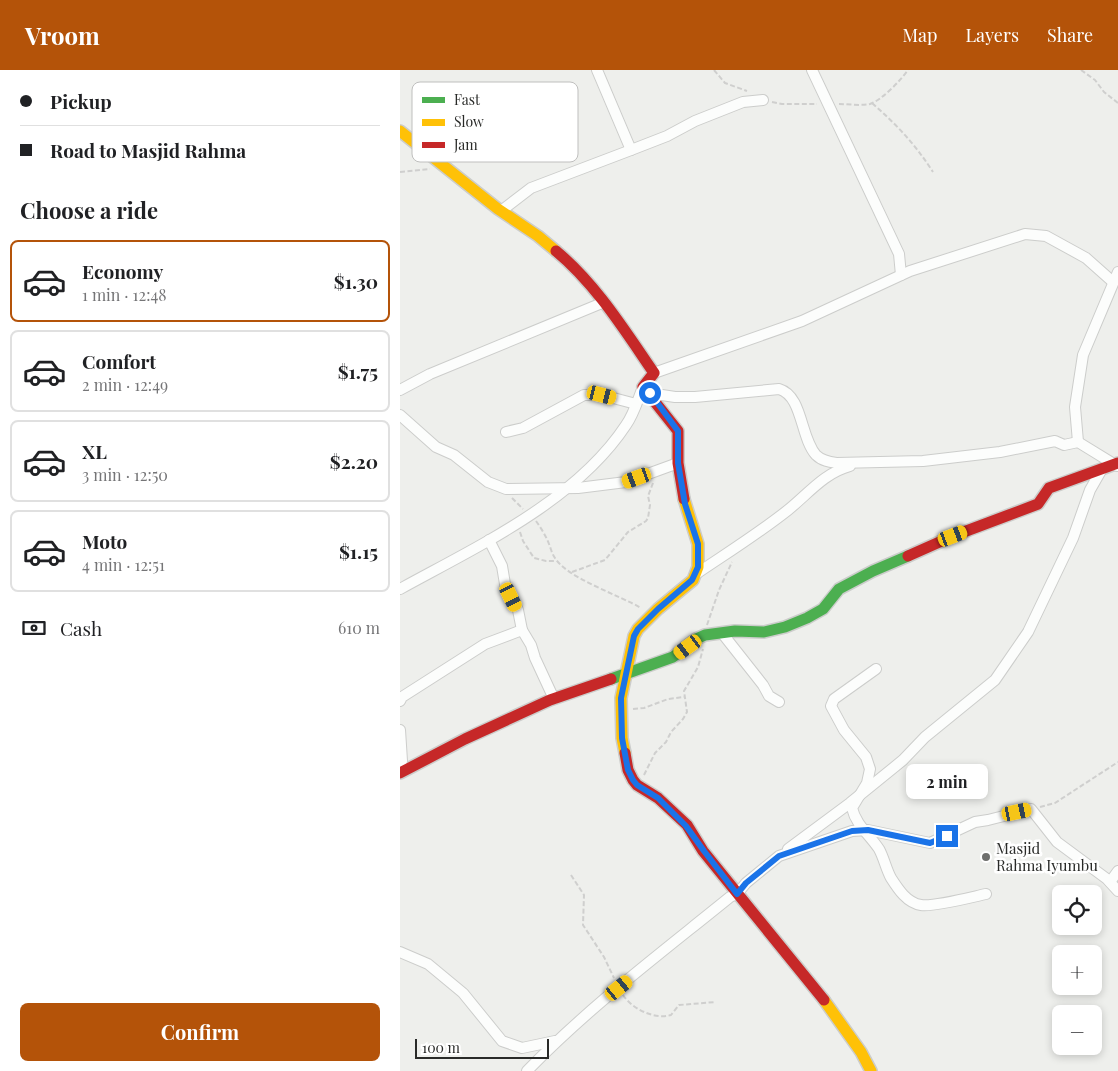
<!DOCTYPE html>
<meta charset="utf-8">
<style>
:root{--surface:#fff;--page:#f6f6f6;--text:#202124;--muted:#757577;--line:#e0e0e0;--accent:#b45309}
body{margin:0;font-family:"Playfair Display",serif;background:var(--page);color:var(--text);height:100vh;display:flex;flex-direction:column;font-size:19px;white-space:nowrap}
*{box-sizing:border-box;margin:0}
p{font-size:16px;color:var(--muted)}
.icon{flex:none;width:28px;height:28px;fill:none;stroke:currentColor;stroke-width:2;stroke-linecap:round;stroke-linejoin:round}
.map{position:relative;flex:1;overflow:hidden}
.panel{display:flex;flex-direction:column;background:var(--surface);width:400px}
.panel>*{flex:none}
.guide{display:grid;align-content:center;height:110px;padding:0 20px;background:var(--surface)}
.tools{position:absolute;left:652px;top:815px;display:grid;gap:10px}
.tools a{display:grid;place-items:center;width:50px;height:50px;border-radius:8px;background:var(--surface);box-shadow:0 2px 8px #0003;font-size:25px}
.scale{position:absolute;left:15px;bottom:12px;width:134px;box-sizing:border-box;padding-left:5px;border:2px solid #292a28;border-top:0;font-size:14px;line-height:18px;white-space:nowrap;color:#292a28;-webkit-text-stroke:4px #fff;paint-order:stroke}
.end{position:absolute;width:22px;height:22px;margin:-11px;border:6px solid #1a73e8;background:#fff;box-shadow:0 0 0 2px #fff}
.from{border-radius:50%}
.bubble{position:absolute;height:35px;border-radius:8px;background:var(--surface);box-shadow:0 2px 8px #0003;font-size:16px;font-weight:700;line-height:35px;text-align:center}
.car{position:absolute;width:15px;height:30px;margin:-15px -8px;border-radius:6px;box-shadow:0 0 4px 1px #0007;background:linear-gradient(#f5c518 24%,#345 0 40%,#f5c518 0 76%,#345 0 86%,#f5c518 0)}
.guide b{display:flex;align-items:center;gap:18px;height:48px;font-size:19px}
.guide b+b{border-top:1px solid var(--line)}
.guide i{width:12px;height:12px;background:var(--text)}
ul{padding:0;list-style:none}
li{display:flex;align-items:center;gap:15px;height:82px;margin:0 10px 8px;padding:0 10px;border:2px solid var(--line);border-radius:8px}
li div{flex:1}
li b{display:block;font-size:19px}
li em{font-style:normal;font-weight:700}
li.current{border-color:var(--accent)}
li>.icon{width:45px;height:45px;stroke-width:1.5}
h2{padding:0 20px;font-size:22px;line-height:60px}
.pay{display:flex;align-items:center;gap:12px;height:55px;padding:0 20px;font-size:19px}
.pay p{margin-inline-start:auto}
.cta{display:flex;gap:10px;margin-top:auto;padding:10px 20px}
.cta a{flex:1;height:58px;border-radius:8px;background:var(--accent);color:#fff;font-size:20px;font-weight:700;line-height:58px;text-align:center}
header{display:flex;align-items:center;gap:30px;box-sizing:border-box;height:70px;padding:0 25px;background:var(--accent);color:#fff}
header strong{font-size:24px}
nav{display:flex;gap:28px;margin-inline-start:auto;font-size:18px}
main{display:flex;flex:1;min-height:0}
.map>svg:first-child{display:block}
</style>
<header>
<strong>Vroom</strong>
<nav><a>Map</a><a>Layers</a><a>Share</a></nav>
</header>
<main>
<section class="panel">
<div class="guide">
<b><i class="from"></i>Pickup</b>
<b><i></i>Road to Masjid Rahma</b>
</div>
<h2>Choose a ride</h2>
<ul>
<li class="current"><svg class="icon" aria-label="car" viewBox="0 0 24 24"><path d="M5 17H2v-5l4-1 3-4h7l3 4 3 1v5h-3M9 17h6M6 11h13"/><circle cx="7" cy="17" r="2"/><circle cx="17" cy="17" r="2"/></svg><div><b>Economy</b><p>1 min · 12:48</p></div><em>$1.30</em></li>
<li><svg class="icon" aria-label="car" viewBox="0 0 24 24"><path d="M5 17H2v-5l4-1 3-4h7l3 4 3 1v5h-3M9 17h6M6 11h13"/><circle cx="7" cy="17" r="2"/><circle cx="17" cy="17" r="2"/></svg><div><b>Comfort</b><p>2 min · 12:49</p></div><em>$1.75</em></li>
<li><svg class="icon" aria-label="car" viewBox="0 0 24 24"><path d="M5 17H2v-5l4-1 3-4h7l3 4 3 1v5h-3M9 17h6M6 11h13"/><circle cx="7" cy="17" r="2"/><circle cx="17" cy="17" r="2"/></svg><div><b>XL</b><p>3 min · 12:50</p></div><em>$2.20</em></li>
<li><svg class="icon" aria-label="car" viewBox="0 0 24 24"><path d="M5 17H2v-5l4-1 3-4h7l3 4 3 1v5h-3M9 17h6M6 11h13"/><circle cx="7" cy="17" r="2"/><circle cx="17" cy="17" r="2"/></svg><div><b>Moto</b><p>4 min · 12:51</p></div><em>$1.15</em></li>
</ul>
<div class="pay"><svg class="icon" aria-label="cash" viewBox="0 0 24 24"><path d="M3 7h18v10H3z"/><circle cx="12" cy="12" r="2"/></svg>Cash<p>610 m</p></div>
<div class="cta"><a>Confirm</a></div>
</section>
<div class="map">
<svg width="718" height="1001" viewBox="0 0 718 1001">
<rect width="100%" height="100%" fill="#eeefec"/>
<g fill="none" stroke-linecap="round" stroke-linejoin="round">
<!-- street casing -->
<g stroke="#cccdcb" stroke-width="12">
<g id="street">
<polyline points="197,0 231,80"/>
<polyline points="412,0 499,184 501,205"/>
<polyline points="101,141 131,118 231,80 267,66 295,51 343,32 363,30"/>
<polyline points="254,303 402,251 510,201 625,164 646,166 686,188 713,212"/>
<polyline points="0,320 30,304 202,233"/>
<path d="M249,323L275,327H295L379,319C403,326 400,367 416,385C422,391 430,392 437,393L523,391L600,382L655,371L664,375L678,372L717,396"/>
<polyline points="0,345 36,377 54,385 88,412 106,419 178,418 226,412 278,393"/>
<polyline points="106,362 123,358 184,325 202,325 236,334"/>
<polyline points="678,372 675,337 683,285 718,202"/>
<polyline points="89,470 102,496 105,514 118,540 122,560 131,575 135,588 154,629"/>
<path d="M296,504C327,483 359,463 388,440C408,424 424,403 450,396"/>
<path d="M0,519C78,476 176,431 226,355C234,344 238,329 243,317"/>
<polyline points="322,563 363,615 369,626 379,632"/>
<path d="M476,599L434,629L431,636L444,660L466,687L470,699L467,713L452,738C456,755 469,764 479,779C484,788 486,799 491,808C498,819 507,833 521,835C534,837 572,827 586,824"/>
<polyline points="0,631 2,627 85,574 122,560"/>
<polyline points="0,660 2,691 0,695"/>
<polyline points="388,779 450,733 503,690 525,667 595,610 628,562 673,468 690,420 702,399"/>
<polyline points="710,812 718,801"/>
<polyline points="0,882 28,894 63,923 102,971 122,978 155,971"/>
<path d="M127,1001C189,937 261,883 330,827L337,824L346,813L379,786L452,761L468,760L530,773L575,752L588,750L631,739L657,772L707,809L718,821"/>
</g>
</g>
<!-- fast casing -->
<g stroke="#cccdcb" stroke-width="14">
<polyline id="fast" points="211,609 273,587 296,569 305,565 335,561 364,562 385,557 407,548 423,539 439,519 473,501 508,486"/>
</g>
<!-- slow casing -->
<g stroke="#cccdcb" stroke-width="14">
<g id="slow">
<polyline points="0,61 98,139 138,166 156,181"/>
<polyline points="225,683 222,668 221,628 234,566 238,559 258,539 293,510 298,497 298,474 284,429"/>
<polyline points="424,930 461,982 471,1001"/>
</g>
</g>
<!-- jam casing -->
<g stroke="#cccdcb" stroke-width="14">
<g id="jam">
<path d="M156,181C196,214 225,261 254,303L243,317L278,361V393L284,429"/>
<polyline points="508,486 553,466 638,434 649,418 718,393"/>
<polyline points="225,683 228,700 233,710 237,715 258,728 287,755 303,781 424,930"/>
<polyline points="0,703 65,669 150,630 211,609"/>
</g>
</g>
<!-- path -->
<g stroke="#cfcfce" stroke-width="2" stroke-dasharray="5 2.5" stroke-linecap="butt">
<polyline points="314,0 325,13 347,21"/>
<polyline points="681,0 695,10 704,22 718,33"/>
<polyline points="372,32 382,34 417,34"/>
<path d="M472,33C497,55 515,74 533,102"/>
<path d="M439,34C449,34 460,36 470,34C482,30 501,10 508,0"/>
<polyline points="0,102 30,99"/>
<polyline points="112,428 123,439"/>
<path d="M136,451C141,458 146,466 149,474C151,479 152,484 155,488C167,508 219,525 241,538"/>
<polyline points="120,462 123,471 134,488 146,491 156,491"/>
<polyline points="172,502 205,490 228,462 246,451 248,448 250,435 248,426 253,413"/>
<polyline points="307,555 319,520 332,492"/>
<polyline points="233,639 244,638 268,629 284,627"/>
<polyline points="244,705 255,683 266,672 271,662 283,649 287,642 284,621 298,597 303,579"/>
<polyline points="640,737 655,733 718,692"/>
<polyline points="171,805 184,825 183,855 204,887 214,908"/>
<path d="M223,925C232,939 255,950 271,945L279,935L316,932"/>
</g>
<!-- street -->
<use href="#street" stroke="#fcfdfc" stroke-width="10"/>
<!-- fast -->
<use href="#fast" stroke="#4caf50" stroke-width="11"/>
<!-- slow -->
<use href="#slow" stroke="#ffc107" stroke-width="11"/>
<!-- jam -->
<use href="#jam" stroke="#c62828" stroke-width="11"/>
</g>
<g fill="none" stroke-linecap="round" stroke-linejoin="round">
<!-- route -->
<polyline stroke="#1a73e8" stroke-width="6" points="250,323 278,361 278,393 285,434 298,474 298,497 292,510 258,539 238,559 234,566 221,628 222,668 228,700 233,710 237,715 258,728 286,756 304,781 337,824 346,813 379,786 452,761 468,760 530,773 547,766"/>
</g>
<!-- markers -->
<circle fill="#6e6f6d" stroke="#fff" stroke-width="2" cx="586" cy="787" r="5"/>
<g text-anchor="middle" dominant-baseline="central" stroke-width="5" stroke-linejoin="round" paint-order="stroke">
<!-- poi labels -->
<g font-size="15" fill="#292a28" stroke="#fff" text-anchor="start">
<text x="596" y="778">Masjid<tspan x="596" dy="17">Rahma Iyumbu</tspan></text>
</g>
</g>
<!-- legend -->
<rect x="12" y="12" width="166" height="80" rx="8" fill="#fff" stroke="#bfbfbe" stroke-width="1"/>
<rect x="22" y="27" width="23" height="6" fill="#4caf50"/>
<rect x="22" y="49" width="23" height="7" fill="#ffc107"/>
<rect x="22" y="72" width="23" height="6" fill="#c62828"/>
<g font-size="14" fill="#292a28">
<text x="54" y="35">Fast</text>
<text x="54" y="57">Slow</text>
<text x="54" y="80">Jam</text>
</g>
</svg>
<div class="tools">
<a><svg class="icon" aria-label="locate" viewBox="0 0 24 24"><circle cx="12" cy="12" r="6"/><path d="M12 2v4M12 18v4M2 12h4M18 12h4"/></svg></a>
<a>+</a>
<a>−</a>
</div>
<div class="scale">100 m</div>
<i class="end from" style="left:250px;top:323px"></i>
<i class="end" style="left:547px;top:766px"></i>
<div class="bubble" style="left:506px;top:694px;width:82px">2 min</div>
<i class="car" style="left:202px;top:325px;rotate:104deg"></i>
<i class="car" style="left:237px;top:408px;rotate:250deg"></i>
<i class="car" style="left:553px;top:466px;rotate:69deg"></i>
<i class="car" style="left:111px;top:527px;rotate:154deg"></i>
<i class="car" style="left:288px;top:577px;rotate:234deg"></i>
<i class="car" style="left:617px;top:742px;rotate:78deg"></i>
<i class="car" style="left:219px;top:918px;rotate:51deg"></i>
</div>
</main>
